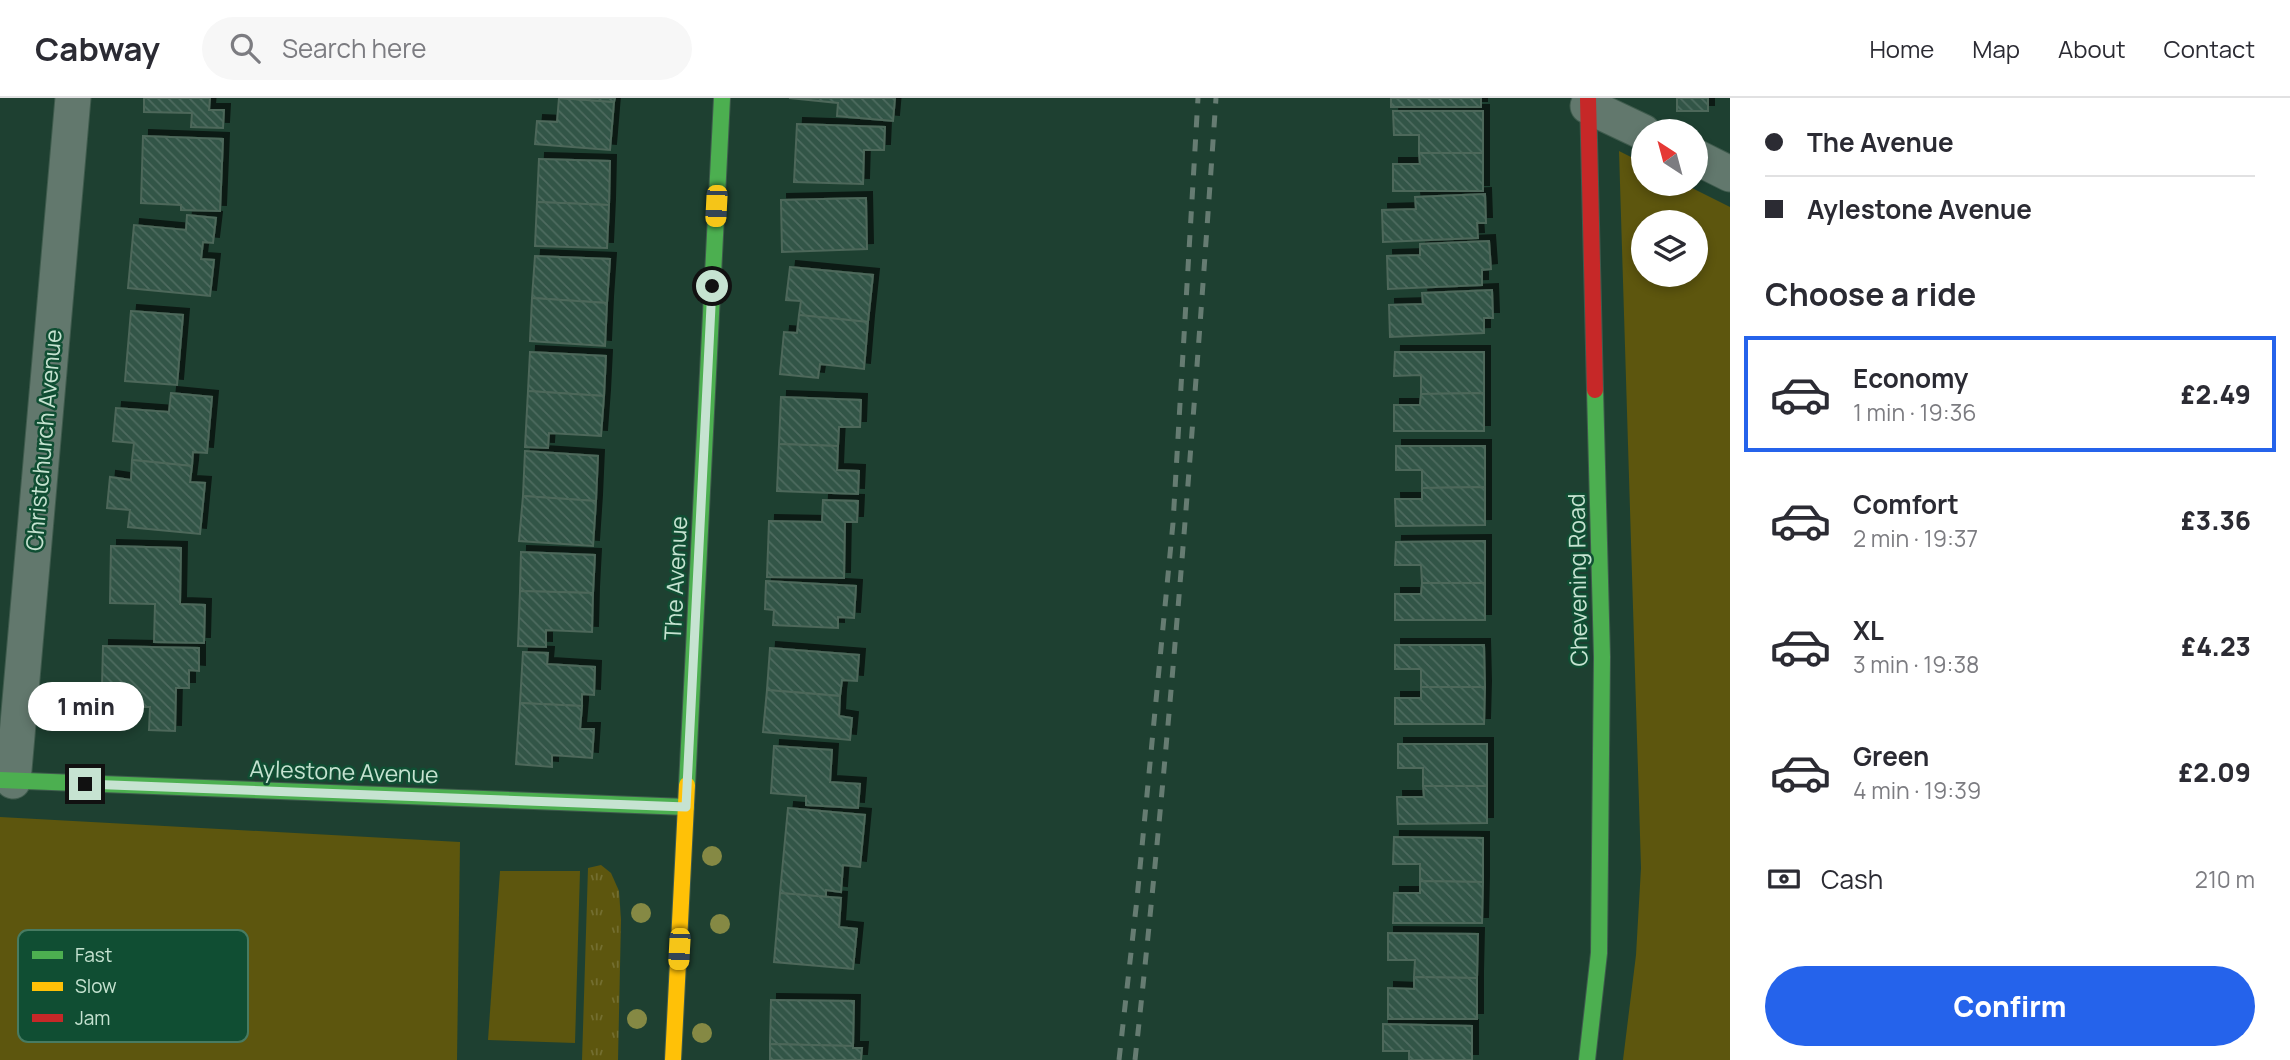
<!DOCTYPE html>
<meta charset="utf-8">
<style>
:root{--surface:#fff;--page:#f7f7f7;--text:#2b2b33;--muted:#7c7c81;--line:#e1e1e2;--accent:#2563eb}
body{margin:0;font-family:Manrope,sans-serif;background:var(--page);color:var(--text);height:100vh;display:flex;flex-direction:column;font-size:26px;white-space:nowrap}
*{box-sizing:border-box;margin:0}
p{font-size:23px;color:var(--muted)}
.icon{flex:none;width:38px;height:38px;fill:none;stroke:currentColor;stroke-width:2;stroke-linecap:round;stroke-linejoin:round}
.map{position:relative;flex:1;overflow:hidden}
.panel{display:flex;flex-direction:column;background:var(--surface);width:560px}
.panel>*{flex:none}
.hud{display:grid;align-content:center;height:154px;padding:0 35px;background:var(--surface)}
.needle{width:46px;rotate:324deg}
.controls{position:absolute;left:1631px;top:21px;display:grid;gap:14px}
.controls a{display:grid;place-items:center;width:77px;height:77px;border-radius:50%;background:var(--surface);box-shadow:0 4px 10px #0003;font-size:35px}
.end{position:absolute;width:32px;height:32px;margin:-16px;border:9px solid #c6e3d1;background:#111;box-shadow:0 0 0 4px #111}
.from{border-radius:50%}
.bubble{position:absolute;height:49px;border-radius:24px;background:var(--surface);box-shadow:0 4px 10px #0003;font-size:23px;font-weight:800;line-height:49px;text-align:center}
.car{position:absolute;width:21px;height:42px;margin:-21px -10px;border-radius:9px;box-shadow:0 0 5px 2px #0007;background:linear-gradient(#f5c518 24%,#345 0 40%,#f5c518 0 76%,#345 0 86%,#f5c518 0)}
.hud b{display:flex;align-items:center;gap:24px;height:66px;font-size:26px}
.hud b+b{border-top:2px solid var(--line)}
.hud i{width:18px;height:18px;background:var(--text)}
ul{padding:0;list-style:none}
li{display:flex;align-items:center;gap:21px;height:116px;margin:0 14px 10px;padding:0 21px;border:4px solid transparent;border-radius:0px}
li div{flex:1}
li b{display:block;font-size:26px}
li em{font-style:normal;font-weight:800}
li.on{border-color:var(--accent)}
li>.icon{width:63px;height:63px;stroke-width:1.5}
h2{padding:0 35px;font-size:32px;line-height:84px}
.pay{display:flex;align-items:center;gap:18px;height:77px;padding:0 35px;font-size:26px}
.pay p{margin-inline-start:auto}
.action{display:flex;gap:14px;margin-top:auto;padding:14px 35px}
.action a{flex:1;height:80px;border-radius:42px;background:var(--accent);color:#fff;font-size:28px;font-weight:800;line-height:80px;text-align:center}
header{display:flex;align-items:center;gap:42px;box-sizing:border-box;height:98px;padding:0 35px;background:var(--surface);border-bottom:2px solid var(--line)}
header strong{font-size:33px}
nav{display:flex;gap:38px;margin-inline-start:auto;font-size:24px}
.search{width:490px;height:63px;background:var(--page);display:flex;align-items:center;gap:18px;box-sizing:border-box;padding:0 24px;border-radius:38px;color:var(--muted);font-size:26px}
main{display:flex;flex:1;min-height:0}
.map>svg:first-child{display:block}
</style>
<header>
<strong>Cabway</strong>
<div class="search"><svg class="icon" aria-label="search" viewBox="0 0 24 24"><circle cx="10" cy="10" r="6"/><path d="M15 15l6 6"/></svg>Search here</div>
<nav><a>Home</a><a>Map</a><a>About</a><a>Contact</a></nav>
</header>
<main>
<div class="map">
<svg width="1730" height="962" viewBox="0 0 1730 962">
<defs>
<pattern id="grass-tufts" width="24" height="20" patternUnits="userSpaceOnUse" patternTransform="scale(1.75)"><rect width="24" height="20" fill="#5d560e"/><path d="M3 7l-1-3M5 7V3M7 7l1-3M15 17l-1-3M17 17v-4M19 17l1-3" fill="none" stroke="#736e30"/></pattern>
<pattern id="building-back-hatch" width="6" height="6" patternUnits="userSpaceOnUse" patternTransform="scale(1.75)"><rect width="6" height="6" fill="#325446"/><path d="M-1 5l2 2M0 0l6 6M5-1l2 2" fill="none" stroke="#4e6c60"/></pattern>
<filter id="shadow"><feDropShadow dx="6" dy="-6" stdDeviation="0" flood-color="#0009"/></filter>
</defs>
<rect width="100%" height="100%" fill="#1e4031"/>
<!-- grass -->
<polygon fill="url(#grass-tufts)" points="601,767 611,775 619,793 621,822 618,962 582,962 588,770"/>
<!-- green -->
<g fill="#5d560e" fill-rule="evenodd">
<path d="M1619,53L1643,65V86H1684L1730,109V962H1623L1636,857L1641,770ZM1643,124H1696V177H1643Z"/>
<polygon points="0,719 460,744 457,962 0,962"/>
<polygon points="500,773 580,773 575,945 488,942"/>
</g>
<!-- building -->
<g fill="url(#building-back-hatch)" stroke="#4d675a" stroke-width="2" filter="url(#shadow)">
<polygon points="144,0 210,0 209,12 224,12 223,30 191,29 192,15 144,14"/>
<polygon points="559,0 614,4 610,52 535,46 537,23 557,24"/>
<polygon points="559,0 615,0 614,4"/>
<polygon points="789,0 895,0 893,23 837,18 838,5"/>
<rect x="1391" y="0" width="90" height="9"/>
<rect x="1677" y="0" width="31" height="13"/>
<polygon points="1393,13 1483,13 1483,55 1419,55 1419,37 1394,37"/>
<polygon points="797,26 885,29 884,52 864,52 863,86 794,84"/>
<polygon points="143,38 223,41 220,113 181,112 181,107 141,105"/>
<polygon points="1419,55 1483,55 1483,93 1393,93 1393,66 1420,66"/>
<polygon points="539,61 610,63 609,107 537,104"/>
<polygon points="1485,96 1486,125 1477,125 1478,140 1383,144 1382,112 1416,111 1415,99"/>
<polygon points="866,100 867,151 782,154 781,102"/>
<polygon points="537,104 609,107 607,150 535,148"/>
<polygon points="187,117 216,120 213,145 203,144 201,161 214,162 210,198 128,190 134,127 186,132"/>
<polygon points="1489,143 1491,171 1482,172 1482,187 1388,191 1387,158 1420,157 1420,146"/>
<polygon points="535,158 610,161 607,205 532,200"/>
<polygon points="790,169 873,177 868,224 799,217 801,203 786,202"/>
<polygon points="1492,192 1493,220 1484,220 1484,235 1390,239 1389,207 1423,206 1422,195"/>
<polygon points="532,200 607,205 605,248 530,243"/>
<polygon points="131,213 183,217 177,287 125,283"/>
<polygon points="799,217 868,224 864,271 820,266 818,280 780,276 784,234 797,235"/>
<polygon points="530,254 606,258 604,298 528,293"/>
<polygon points="1395,254 1484,254 1484,295 1421,296 1421,277 1394,278"/>
<polygon points="528,293 604,298 601,338 549,335 548,350 525,349"/>
<polygon points="171,295 212,299 207,355 193,354 192,368 132,362 134,345 113,343 116,310 169,314"/>
<polygon points="1484,295 1484,333 1394,333 1394,307 1420,307 1421,296"/>
<polygon points="781,299 861,302 860,329 839,329 838,348 779,346"/>
<polygon points="779,346 838,348 837,372 859,373 858,396 777,393"/>
<polygon points="1396,348 1485,348 1485,389 1422,390 1422,372 1396,372"/>
<polygon points="525,353 598,358 596,403 523,398"/>
<polygon points="132,362 192,368 190,384 205,385 200,436 128,429 130,412 107,410 110,379 131,382"/>
<polygon points="1485,389 1485,427 1396,428 1395,401 1422,401 1422,390"/>
<polygon points="523,398 596,403 593,448 519,443"/>
<polygon points="823,402 858,403 857,424 845,424 844,480 767,479 769,423 822,424"/>
<polygon points="1485,443 1485,485 1422,485 1421,467 1395,467 1396,444"/>
<polygon points="111,448 181,450 180,506 205,507 204,545 154,544 155,506 110,505"/>
<polygon points="521,454 595,457 593,495 520,493"/>
<polygon points="766,483 856,488 854,520 838,519 838,530 773,527 774,512 765,511"/>
<polygon points="1422,485 1485,485 1485,522 1395,522 1395,496 1421,496"/>
<polygon points="520,493 593,495 592,534 546,532 546,549 518,548"/>
<polygon points="1395,547 1484,547 1485,589 1421,589 1421,571 1395,571"/>
<polygon points="103,548 199,550 199,573 189,572 189,590 176,590 175,633 149,632 150,609 122,609 122,590 102,589"/>
<polygon points="770,550 859,557 857,583 842,582 840,598 767,592"/>
<polygon points="523,554 548,555 547,566 595,569 594,597 582,596 582,608 520,605"/>
<polygon points="1421,589 1485,589 1484,626 1395,626 1395,600 1421,600"/>
<polygon points="767,592 840,598 839,618 852,620 850,642 763,634"/>
<polygon points="520,605 582,608 580,631 594,631 592,660 552,657 552,669 516,666"/>
<polygon points="1398,646 1487,646 1487,688 1423,688 1423,670 1398,670"/>
<polygon points="774,648 832,652 830,684 860,686 858,710 806,707 806,698 771,695"/>
<polygon points="1423,688 1487,688 1487,725 1398,726 1397,699 1424,699"/>
<polygon points="788,710 865,717 860,769 843,767 841,794 826,792 826,799 780,795"/>
<polygon points="1394,739 1483,740 1483,784 1420,783 1420,766 1393,766"/>
<polygon points="1420,783 1483,784 1482,825 1393,825 1394,795 1420,795"/>
<polygon points="780,795 841,800 839,829 857,831 853,871 774,864"/>
<polygon points="1388,835 1478,836 1477,880 1414,879 1415,862 1388,862"/>
<polygon points="1414,879 1477,880 1477,921 1388,921 1388,890 1414,891"/>
<polygon points="771,902 854,903 853,948 770,946"/>
<polygon points="1383,926 1472,928 1472,962 1409,962 1409,953 1383,953"/>
<polygon points="770,946 853,948 853,950 862,950 861,962 770,962"/>
</g>
<g fill="none" stroke-linecap="round" stroke-linejoin="round">
<!-- street casing -->
<g stroke="#3f5b4d" stroke-width="37">
<g id="street">
<polyline points="1588,8 1643,34"/>
<polyline points="1696,59 1730,76"/>
<polyline points="13,683 73,0"/>
</g>
</g>
<!-- fast casing -->
<g stroke="#3f5b4d" stroke-width="18">
<g id="fast">
<polyline points="0,682 686,709"/>
<polyline points="687,687 722,0"/>
<polyline points="1587,962 1599,855 1602,559 1595,292"/>
</g>
</g>
<!-- slow casing -->
<g stroke="#3f5b4d" stroke-width="18">
<polyline id="slow" points="673,962 687,687"/>
</g>
<!-- jam casing -->
<g stroke="#3f5b4d" stroke-width="18">
<polyline id="jam" points="1588,0 1595,292"/>
</g>
<!-- street -->
<use href="#street" stroke="#62786d" stroke-width="35"/>
<!-- fast -->
<use href="#fast" stroke="#4caf50" stroke-width="16"/>
<!-- slow -->
<use href="#slow" stroke="#ffc107" stroke-width="16"/>
<!-- jam -->
<use href="#jam" stroke="#c62828" stroke-width="16"/>
<!-- rail -->
<g stroke="#667c72" stroke-width="5" stroke-dasharray="12 12" stroke-linecap="butt">
<polyline points="1119,962 1137,801 1173,425 1198,0"/>
<path d="M1135,962C1170,642 1194,321 1216,0"/>
</g>
</g>
<!-- trees -->
<g fill="#858944">
<circle cx="712" cy="758" r="10"/>
<circle cx="641" cy="815" r="10"/>
<circle cx="720" cy="826" r="10"/>
<circle cx="637" cy="921" r="10"/>
<circle cx="702" cy="935" r="10"/>
</g>
<g fill="none" stroke-linecap="round" stroke-linejoin="round">
<!-- route -->
<polyline stroke="#c6e3d1" stroke-width="9" points="85,686 686,709 712,188"/>
</g>
<g text-anchor="middle" dominant-baseline="central" stroke-width="5" stroke-linejoin="round" paint-order="stroke">
<!-- street labels -->
<g font-size="23" fill="#c6e3d1" stroke="#104e33">
<text transform="translate(43 342) rotate(-85)">Christchurch Avenue</text>
<text transform="translate(675 480) rotate(-87)">The Avenue</text>
<text transform="translate(1577 482) rotate(-91)">Chevening Road</text>
<text transform="translate(344 673) rotate(2)">Aylestone Avenue</text>
</g>
</g>
<!-- legend -->
<rect x="18" y="832" width="230" height="112" rx="10" fill="#104e33" stroke="#477b62" stroke-width="2"/>
<rect x="32" y="853" width="31" height="8" fill="#4caf50"/>
<rect x="32" y="884" width="31" height="9" fill="#ffc107"/>
<rect x="32" y="916" width="31" height="8" fill="#c62828"/>
<g font-size="19" fill="#c6e3d1">
<text x="75" y="864">Fast</text>
<text x="75" y="895">Slow</text>
<text x="75" y="927">Jam</text>
</g>
</svg>
<div class="controls">
<a><svg class="needle" viewBox="-14 -14 28 28"><path d="M0-13l5 13h-10z" fill="#e53935"/><path d="M0 13l5-13h-10z" fill="#7c7c81"/></svg></a>
<a><svg class="icon" aria-label="layers" viewBox="0 0 24 24"><path d="M12 4l9 5-9 5-9-5zM3 14l9 5 9-5"/></svg></a>
</div>
<i class="end from" style="left:712px;top:188px"></i>
<i class="end" style="left:85px;top:686px"></i>
<div class="bubble" style="left:28px;top:584px;width:116px">1 min</div>
<i class="car" style="left:716px;top:108px;rotate:183deg"></i>
<i class="car" style="left:679px;top:851px;rotate:183deg"></i>
</div>
<section class="panel">
<div class="hud">
<b><i class="from"></i>The Avenue</b>
<b><i></i>Aylestone Avenue</b>
</div>
<h2>Choose a ride</h2>
<ul>
<li class="on"><svg class="icon" aria-label="car" viewBox="0 0 24 24"><path d="M5 17H2v-5l4-1 3-4h7l3 4 3 1v5h-3M9 17h6M6 11h13"/><circle cx="7" cy="17" r="2"/><circle cx="17" cy="17" r="2"/></svg><div><b>Economy</b><p>1 min · 19:36</p></div><em>£2.49</em></li>
<li><svg class="icon" aria-label="car" viewBox="0 0 24 24"><path d="M5 17H2v-5l4-1 3-4h7l3 4 3 1v5h-3M9 17h6M6 11h13"/><circle cx="7" cy="17" r="2"/><circle cx="17" cy="17" r="2"/></svg><div><b>Comfort</b><p>2 min · 19:37</p></div><em>£3.36</em></li>
<li><svg class="icon" aria-label="car" viewBox="0 0 24 24"><path d="M5 17H2v-5l4-1 3-4h7l3 4 3 1v5h-3M9 17h6M6 11h13"/><circle cx="7" cy="17" r="2"/><circle cx="17" cy="17" r="2"/></svg><div><b>XL</b><p>3 min · 19:38</p></div><em>£4.23</em></li>
<li><svg class="icon" aria-label="car" viewBox="0 0 24 24"><path d="M5 17H2v-5l4-1 3-4h7l3 4 3 1v5h-3M9 17h6M6 11h13"/><circle cx="7" cy="17" r="2"/><circle cx="17" cy="17" r="2"/></svg><div><b>Green</b><p>4 min · 19:39</p></div><em>£2.09</em></li>
</ul>
<div class="pay"><svg class="icon" aria-label="cash" viewBox="0 0 24 24"><path d="M3 7h18v10H3z"/><circle cx="12" cy="12" r="2"/></svg>Cash<p>210 m</p></div>
<div class="action"><a>Confirm</a></div>
</section>
</main>
